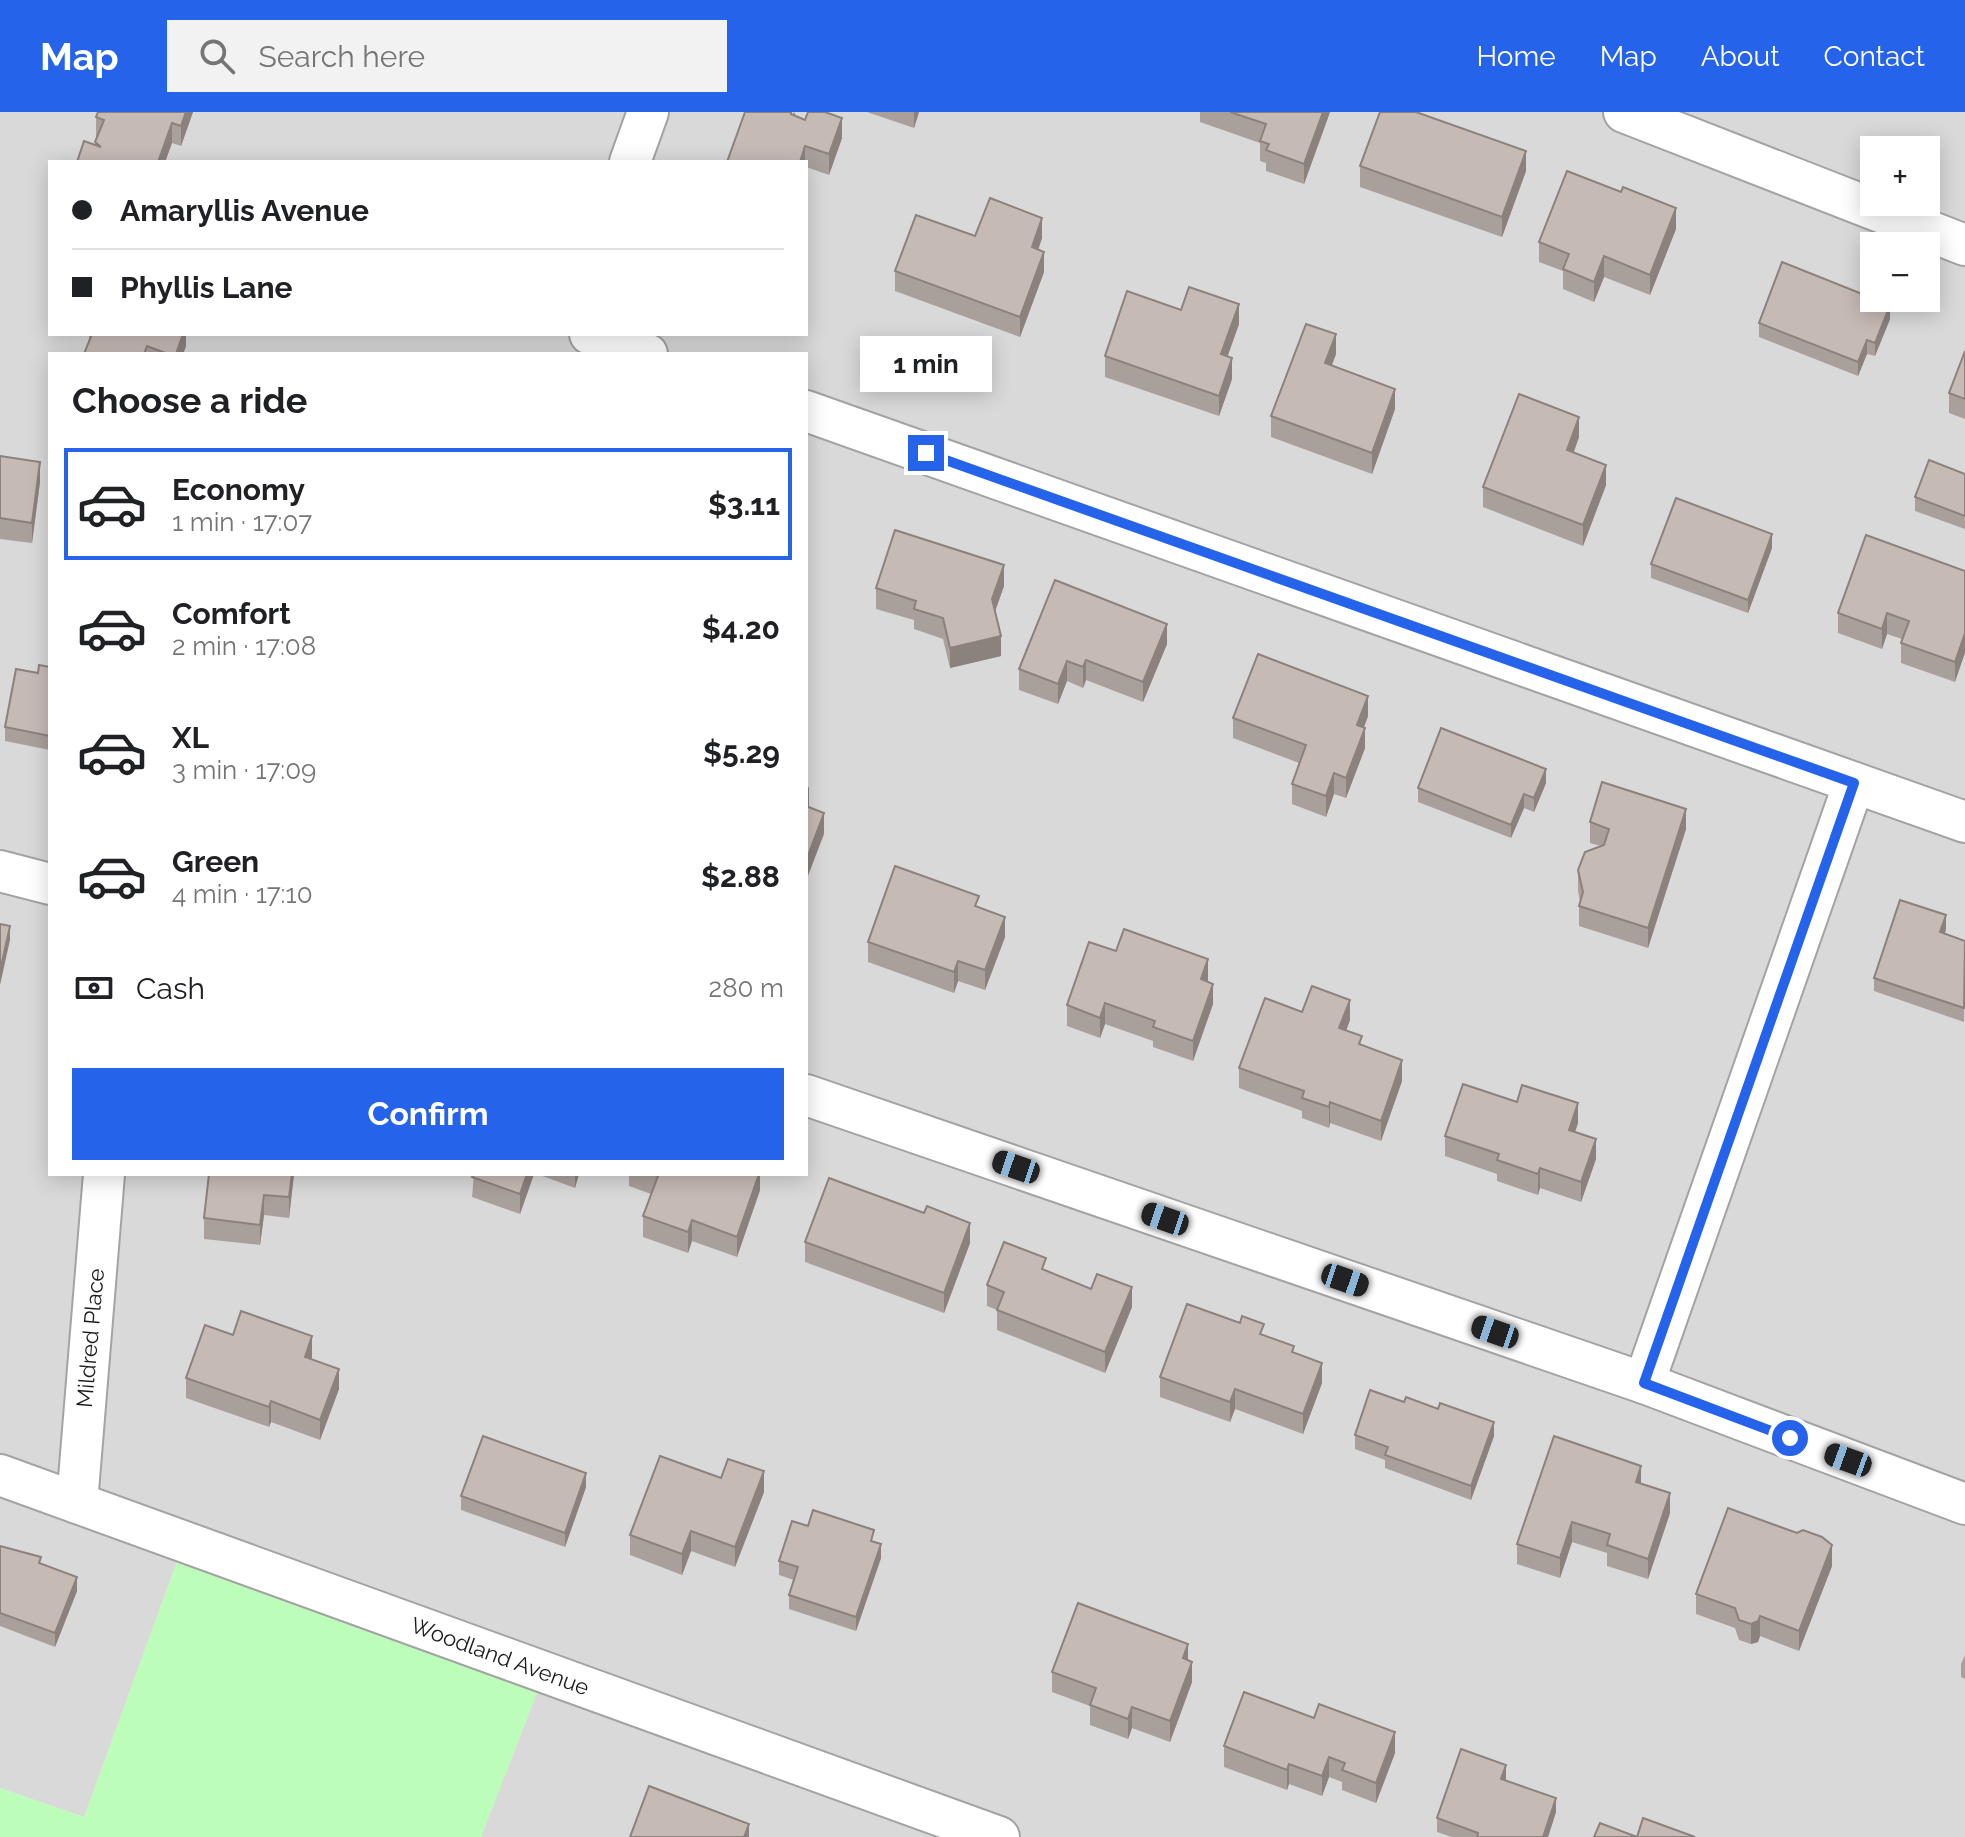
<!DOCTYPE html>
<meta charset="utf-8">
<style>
:root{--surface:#fff;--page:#f2f2f2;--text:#202124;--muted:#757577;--line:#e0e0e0;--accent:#2563eb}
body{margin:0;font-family:Raleway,sans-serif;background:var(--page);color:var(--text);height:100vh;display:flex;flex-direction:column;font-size:30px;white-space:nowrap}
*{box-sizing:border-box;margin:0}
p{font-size:26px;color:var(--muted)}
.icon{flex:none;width:44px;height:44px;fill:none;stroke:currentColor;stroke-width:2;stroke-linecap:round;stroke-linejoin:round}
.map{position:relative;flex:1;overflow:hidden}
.panel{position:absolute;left:48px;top:240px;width:760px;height:824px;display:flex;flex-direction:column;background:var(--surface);border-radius:0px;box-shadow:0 4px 20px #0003}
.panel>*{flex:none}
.top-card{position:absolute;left:48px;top:48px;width:760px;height:176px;border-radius:0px;box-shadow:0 4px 20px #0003;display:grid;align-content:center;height:176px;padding:0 24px;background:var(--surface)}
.fabs{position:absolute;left:1860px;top:24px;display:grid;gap:16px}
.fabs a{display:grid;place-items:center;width:80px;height:80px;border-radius:0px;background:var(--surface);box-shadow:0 4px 20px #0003;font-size:40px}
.end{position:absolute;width:36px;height:36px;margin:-18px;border:10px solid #2563eb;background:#fff;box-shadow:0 0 0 4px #fff}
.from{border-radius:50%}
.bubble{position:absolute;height:56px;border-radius:0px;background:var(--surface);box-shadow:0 4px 20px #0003;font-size:26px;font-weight:700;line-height:56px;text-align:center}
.car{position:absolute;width:24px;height:48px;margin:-24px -12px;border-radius:10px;box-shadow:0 0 6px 2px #0007;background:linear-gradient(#222 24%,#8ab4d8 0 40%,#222 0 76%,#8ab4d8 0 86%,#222 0)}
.top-card b{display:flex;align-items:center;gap:28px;height:76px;font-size:30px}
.top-card b+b{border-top:2px solid var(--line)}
.top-card i{width:20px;height:20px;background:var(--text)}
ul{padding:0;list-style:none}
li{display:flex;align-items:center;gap:24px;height:112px;margin:0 16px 12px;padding:0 8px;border:4px solid transparent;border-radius:0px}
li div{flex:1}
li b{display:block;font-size:30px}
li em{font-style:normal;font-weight:700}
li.on{border-color:var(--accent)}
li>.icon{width:72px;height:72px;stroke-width:1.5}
h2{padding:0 24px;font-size:36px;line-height:96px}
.pay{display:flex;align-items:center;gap:20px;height:88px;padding:0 24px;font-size:30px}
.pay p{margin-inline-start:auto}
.cta{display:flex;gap:16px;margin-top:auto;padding:16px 24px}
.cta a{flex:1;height:92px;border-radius:0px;background:var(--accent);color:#fff;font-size:32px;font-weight:700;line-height:92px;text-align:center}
header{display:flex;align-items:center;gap:48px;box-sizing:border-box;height:112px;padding:0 40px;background:var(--accent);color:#fff}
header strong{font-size:38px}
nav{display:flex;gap:44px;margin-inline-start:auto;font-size:28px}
.search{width:560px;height:72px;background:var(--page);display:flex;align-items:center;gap:20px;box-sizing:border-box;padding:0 28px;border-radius:0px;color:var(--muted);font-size:30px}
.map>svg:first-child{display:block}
</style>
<header>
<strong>Map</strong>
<div class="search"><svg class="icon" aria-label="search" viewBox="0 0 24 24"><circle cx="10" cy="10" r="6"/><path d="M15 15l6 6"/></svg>Search here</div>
<nav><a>Home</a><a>Map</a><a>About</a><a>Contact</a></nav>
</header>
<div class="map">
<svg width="1965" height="1725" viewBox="0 0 1965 1725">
<rect width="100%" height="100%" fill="#eee8e1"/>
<!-- residential -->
<path fill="#dad9d9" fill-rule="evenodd" d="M0,0H1965V1725H481L545,1560L184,1430L84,1705L0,1676ZM1874,38H1926V90H1874ZM50,50H806V222H50ZM1874,134H1926V186H1874ZM50,242H806V1062H50Z"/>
<!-- park -->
<polygon fill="#bbfdb9" points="184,1430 545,1560 481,1725 0,1725 0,1676 84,1705"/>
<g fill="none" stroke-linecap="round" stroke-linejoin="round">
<!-- street casing -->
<g stroke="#a3a3a3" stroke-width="44">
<g id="street">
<polyline points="1624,0 1965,133"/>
<polyline points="630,50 648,0"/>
<polyline points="590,222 647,242"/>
<polyline points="806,299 1965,710"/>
<polyline points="0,759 50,772"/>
<polyline points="806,983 1644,1271 1965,1392"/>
<polyline points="1644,1271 1854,671"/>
<polyline points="0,1363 999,1725"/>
<polyline points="77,1391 104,1062"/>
</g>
</g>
<!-- street -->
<use href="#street" stroke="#fff" stroke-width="40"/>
</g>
<!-- wall -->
<g fill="#aaa09b">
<polygon points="193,0 181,34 172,31 165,50 95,33 97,25 96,25 96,5"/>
<polygon points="795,0 795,4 842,26 829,63 806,55 806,50 727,50"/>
<polygon points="867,0 919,0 914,16"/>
<polygon points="1200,0 1330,0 1304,72 1266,59 1266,51 1260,49 1260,31 1200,10"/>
<polygon points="1360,54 1526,59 1502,125 1360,75"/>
<polygon points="1676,117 1650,183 1604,165 1594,190 1563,177 1563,159 1539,150 1539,130"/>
<polygon points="975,124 1042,126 1038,138 1044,160 1020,225 895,179 895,159"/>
<polygon points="1181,198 1239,212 1227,245 1232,267 1219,304 1105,265 1105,244"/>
<polygon points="1890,207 1875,244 1867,242 1858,264 1759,225 1759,211"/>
<polygon points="89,222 186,222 186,234 183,242 84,242 89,230"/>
<polygon points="1965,239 1965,307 1949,301 1949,281"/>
<polygon points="1336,242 1332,253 1395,297 1372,362 1271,325 1271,304"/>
<polygon points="1579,325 1574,340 1606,373 1583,434 1483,395 1483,375"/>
<polygon points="0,344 40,370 32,431 0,427"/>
<polygon points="1965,362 1965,417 1915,399 1915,385"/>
<polygon points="1772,436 1748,501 1651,466 1651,452"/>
<polygon points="1965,459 1955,570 1901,551 1901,531 1902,527 1887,522 1882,537 1838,521 1838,501"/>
<polygon points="1004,474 995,499 1001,544 950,556 943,527 914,517 914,508 876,497 876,476"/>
<polygon points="1167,532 1143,590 1086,568 1083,576 1067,569 1058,592 1019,578 1019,557"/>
<polygon points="50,555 50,638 5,629 5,615 38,561"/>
<polygon points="1368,604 1364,616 1365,636 1346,686 1334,682 1326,705 1292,692 1292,672 1299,651 1233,626 1233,606"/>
<polygon points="1546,671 1534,700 1524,696 1511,726 1418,690 1418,676"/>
<polygon points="1590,710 1686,717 1648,836 1579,814 1579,794 1580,789 1578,779 1578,758 1601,734 1590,731"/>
<polygon points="979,795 1005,825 985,878 958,869 954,881 868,850 868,830"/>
<polygon points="1946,817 1945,822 1965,829 1964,910 1874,879 1874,866"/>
<polygon points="1116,839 1208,868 1207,869 1213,892 1193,949 1153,935 1153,929 1105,912 1100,926 1067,914 1067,893"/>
<polygon points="1302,900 1350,908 1346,919 1402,969 1381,1029 1330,1011 1329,1016 1302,1006 1302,999 1239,976 1239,956"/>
<polygon points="1578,1011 1575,1020 1596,1047 1581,1090 1540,1076 1538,1083 1497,1069 1497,1062 1445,1044 1445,1024"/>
<polygon points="294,1062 289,1106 264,1103 260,1133 204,1127 204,1106"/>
<polygon points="474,1062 534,1062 520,1102 472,1085"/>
<polygon points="537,1062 579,1062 575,1076"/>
<polygon points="629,1062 760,1062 760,1078 737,1145 692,1129 688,1141 643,1125 643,1104 651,1082 629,1074"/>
<polygon points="805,1130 970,1131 944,1201 805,1150"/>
<polygon points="1046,1159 1091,1177 1132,1195 1105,1261 997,1218 997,1198 987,1194 987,1173"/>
<polygon points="233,1223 312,1245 312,1247 339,1277 320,1328 271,1310 269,1315 186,1286 186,1266"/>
<polygon points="1264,1224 1294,1241 1322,1271 1303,1322 1235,1297 1230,1310 1160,1285 1160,1265"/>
<polygon points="1355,1323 1494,1324 1471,1388 1385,1356 1385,1348 1355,1337"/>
<polygon points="721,1366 764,1380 735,1455 691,1439 682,1463 630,1443 630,1423"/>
<polygon points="1641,1371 1670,1401 1648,1467 1607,1454 1607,1441 1572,1430 1560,1466 1517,1452 1517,1432"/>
<polygon points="586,1375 565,1435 461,1398 461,1384"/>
<polygon points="808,1414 874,1430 881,1446 856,1519 789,1497 789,1483 794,1468 779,1463 779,1449"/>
<polygon points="0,1434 41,1452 77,1479 55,1535 0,1514"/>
<polygon points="1832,1454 1799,1539 1760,1524 1758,1530 1751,1532 1739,1528 1735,1516 1696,1502 1696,1482"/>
<polygon points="1965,1543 1965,1567 1961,1565 1961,1552"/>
<polygon points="1188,1548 1192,1570 1170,1630 1132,1616 1128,1627 1090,1613 1090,1594 1052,1580 1052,1560"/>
<polygon points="1224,1634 1395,1641 1376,1691 1342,1678 1342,1670 1329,1665 1322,1684 1289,1672 1287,1678 1224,1655"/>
<polygon points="1506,1667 1505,1668 1556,1700 1548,1725 1452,1725 1437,1720 1437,1706"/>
</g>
<!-- shaded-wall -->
<g fill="#8b827e">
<polygon points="186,0 193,0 181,34 181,14"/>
<polygon points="914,0 919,0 914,16"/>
<polygon points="1323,0 1330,0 1304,72 1304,52"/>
<polygon points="842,6 842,26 829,63 829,42"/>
<polygon points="172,11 172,31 165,50 158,50"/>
<polygon points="805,34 805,50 800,50"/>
<polygon points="1526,39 1526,59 1502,125 1502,105"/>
<polygon points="1676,96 1676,117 1650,183 1650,163"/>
<polygon points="1042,106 1042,126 1032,156 1032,135"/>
<polygon points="1044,140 1044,160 1020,225 1020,205"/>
<polygon points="1604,144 1604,165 1594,190 1594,170"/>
<polygon points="1239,192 1239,212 1221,263 1221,242"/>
<polygon points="1890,193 1890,207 1875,244 1875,231"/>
<polygon points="183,222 186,222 186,234 183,242 176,242"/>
<polygon points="1336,222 1336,242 1325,271 1325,251"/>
<polygon points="1867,228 1867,242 1858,264 1858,250"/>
<polygon points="1232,246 1232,267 1219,304 1219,284"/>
<polygon points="1395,277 1395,297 1372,362 1372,341"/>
<polygon points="1579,305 1579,325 1567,358 1567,338"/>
<polygon points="40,350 40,370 32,431 32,411"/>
<polygon points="1606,353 1606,373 1583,434 1583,413"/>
<polygon points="1772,422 1772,436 1748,501 1748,488"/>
<polygon points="1004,453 1004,474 992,508 992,487"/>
<polygon points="1887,501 1887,522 1882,537 1882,517"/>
<polygon points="1167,512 1167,532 1143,590 1143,570"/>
<polygon points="1965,521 1965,541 1955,570 1955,550"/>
<polygon points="1001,524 1001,544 950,556 950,536"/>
<polygon points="1086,548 1086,568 1083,576 1083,555"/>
<polygon points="1067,549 1067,569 1058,592 1058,572"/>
<polygon points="1368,584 1368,604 1357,633 1357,613"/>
<polygon points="1365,616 1365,636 1346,686 1346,666"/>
<polygon points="1546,657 1546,671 1534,700 1534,686"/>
<polygon points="1334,661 1334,682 1326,705 1326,684"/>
<polygon points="809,674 809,694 806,702 806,681"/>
<polygon points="1524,682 1524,696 1511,726 1511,713"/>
<polygon points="1686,697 1686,717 1648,836 1648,816"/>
<polygon points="824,701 824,722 806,769 806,749"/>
<polygon points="1946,803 1946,817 1940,834 1940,820"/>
<polygon points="1005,805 1005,825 985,878 985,858"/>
<polygon points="10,814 10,828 0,873 0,859"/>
<polygon points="1208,847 1208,868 1201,887 1201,867"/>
<polygon points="958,849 958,869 954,881 954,860"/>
<polygon points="1213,872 1213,892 1193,949 1193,929"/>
<polygon points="1350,888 1350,908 1339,937 1339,916"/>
<polygon points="1105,891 1105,912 1100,926 1100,906"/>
<polygon points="1402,948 1402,969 1381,1029 1381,1009"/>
<polygon points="1330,990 1330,1011 1329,1016 1329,995"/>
<polygon points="1578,991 1578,1011 1569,1038 1569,1018"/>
<polygon points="1596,1027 1596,1047 1581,1090 1581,1070"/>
<polygon points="1540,1056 1540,1076 1538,1083 1538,1062"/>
<polygon points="292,1062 294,1062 289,1106 289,1085"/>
<polygon points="527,1062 534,1062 520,1102 520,1082"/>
<polygon points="575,1062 579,1062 575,1076"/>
<polygon points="759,1062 760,1062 760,1078 737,1145 737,1125"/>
<polygon points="264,1083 264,1103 260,1133 260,1113"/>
<polygon points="692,1108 692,1129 688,1141 688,1120"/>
<polygon points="970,1111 970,1131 944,1201 944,1181"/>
<polygon points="1132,1175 1132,1195 1105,1261 1105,1240"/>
<polygon points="312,1224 312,1245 305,1265 305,1245"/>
<polygon points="1322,1251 1322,1271 1303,1322 1303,1302"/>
<polygon points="339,1257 339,1277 320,1328 320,1308"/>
<polygon points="1235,1277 1235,1297 1230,1310 1230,1290"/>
<polygon points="271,1289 271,1310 269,1315 269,1295"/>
<polygon points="1494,1310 1494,1324 1471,1388 1471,1374"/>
<polygon points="1641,1354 1641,1374 1636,1370"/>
<polygon points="764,1359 764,1380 735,1455 735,1435"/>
<polygon points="586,1361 586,1375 565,1435 565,1421"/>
<polygon points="1670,1381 1670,1401 1648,1467 1648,1447"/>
<polygon points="1572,1410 1572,1430 1560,1466 1560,1446"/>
<polygon points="691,1419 691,1439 682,1463 682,1442"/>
<polygon points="881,1432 881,1446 856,1519 856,1505"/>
<polygon points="1832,1433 1832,1454 1799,1539 1799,1519"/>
<polygon points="77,1465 77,1479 55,1535 55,1521"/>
<polygon points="1760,1504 1760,1524 1758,1530 1751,1532 1751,1512"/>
<polygon points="1188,1532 1188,1552 1183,1546"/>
<polygon points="1192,1550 1192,1570 1170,1630 1170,1609"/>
<polygon points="1132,1595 1132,1616 1128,1627 1128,1607"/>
<polygon points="1395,1620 1395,1641 1376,1691 1376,1671"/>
<polygon points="1329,1645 1329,1665 1322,1684 1322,1664"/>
<polygon points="1289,1652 1289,1672 1287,1678 1287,1658"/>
<polygon points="1506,1653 1506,1667 1501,1681 1501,1667"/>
<polygon points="1556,1686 1556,1700 1548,1725 1543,1725"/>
<polygon points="749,1712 749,1725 744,1725"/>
</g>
<!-- building -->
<g fill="#c6bab4" stroke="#8b827e" stroke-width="2">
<polygon points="98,0 186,0 181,14 172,11 158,50 77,50 84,29 101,35 95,30 104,8 96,5"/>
<polygon points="745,0 791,0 791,2 805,8 808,0 825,0 842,6 829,42 805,34 800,50 727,50"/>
<polygon points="1230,0 1323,0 1304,52 1266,38 1269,32 1260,29 1266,12"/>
<polygon points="1380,0 1416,0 1526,39 1502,105 1360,54"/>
<polygon points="1567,59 1621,80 1623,75 1676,96 1650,163 1604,144 1594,170 1563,157 1569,142 1539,130"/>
<polygon points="990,86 1042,106 1032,135 1044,140 1020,205 895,159 916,103 975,124"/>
<polygon points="1782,150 1890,193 1875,231 1867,228 1858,250 1759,211"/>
<polygon points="1189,175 1239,192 1221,242 1232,246 1219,284 1105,244 1127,179 1181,198"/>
<polygon points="1306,212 1336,222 1325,251 1395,277 1372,341 1271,304"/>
<polygon points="92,222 183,222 176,242 168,242 147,234 144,242 84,242"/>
<polygon points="1965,239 1965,287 1949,281"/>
<polygon points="1519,282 1579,305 1567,338 1606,353 1583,413 1483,375"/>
<polygon points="0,344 40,350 32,411 0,406"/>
<polygon points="1929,348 1965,362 1965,404 1915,385"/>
<polygon points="1676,386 1772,422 1748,488 1651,452"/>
<polygon points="895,418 1004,453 992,487 1001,524 950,536 943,506 914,497 916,489 876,476"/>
<polygon points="1866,423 1965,459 1965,521 1955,550 1901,531 1909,509 1887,501 1882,517 1838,501"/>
<polygon points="1055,468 1167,512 1143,570 1086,548 1083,555 1067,549 1058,572 1019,557"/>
<polygon points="1258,542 1368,584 1357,613 1365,616 1346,666 1334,661 1326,684 1292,672 1306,633 1233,606"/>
<polygon points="39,553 50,555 50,624 5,615 16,557 38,561"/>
<polygon points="1441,616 1546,657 1534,686 1524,682 1511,713 1418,676"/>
<polygon points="1602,670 1686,697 1648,816 1579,794 1583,780 1578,758 1585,740 1604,733 1609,717 1590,710"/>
<polygon points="806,694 824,701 806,749"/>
<polygon points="895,754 979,784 975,794 1005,805 985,858 958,849 954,860 868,830"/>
<polygon points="1900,788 1946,803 1940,820 1965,829 1964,896 1874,866"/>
<polygon points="0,812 10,814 0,859"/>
<polygon points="1124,817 1208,847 1201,867 1213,872 1193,929 1153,915 1155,909 1105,891 1100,906 1067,893 1089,830 1116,839"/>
<polygon points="1312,874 1350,888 1339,916 1362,924 1359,932 1402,948 1381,1009 1330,990 1329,995 1302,986 1304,979 1239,956 1265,886 1302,900"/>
<polygon points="1463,972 1517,990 1522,973 1578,991 1569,1018 1596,1027 1581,1070 1540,1056 1538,1062 1497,1048 1499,1042 1445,1024"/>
<polygon points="209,1062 292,1062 289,1085 264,1083 260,1113 204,1106"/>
<polygon points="474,1062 527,1062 520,1082 472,1065"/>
<polygon points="653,1062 759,1062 737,1125 692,1108 688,1120 643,1104 658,1064"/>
<polygon points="829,1066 924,1101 927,1094 970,1111 944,1181 805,1130"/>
<polygon points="1004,1130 1046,1146 1042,1157 1091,1177 1097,1162 1132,1175 1105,1240 997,1198 1004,1180 987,1173"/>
<polygon points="1187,1192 1240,1211 1242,1204 1264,1212 1260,1222 1294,1234 1292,1240 1322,1251 1303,1302 1235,1277 1230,1290 1160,1265"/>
<polygon points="241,1199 312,1224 305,1245 339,1257 320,1308 271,1289 269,1295 186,1266 205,1213 233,1223"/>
<polygon points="1370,1278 1404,1290 1406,1285 1438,1297 1440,1291 1494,1310 1471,1374 1385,1343 1388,1335 1355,1323"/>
<polygon points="483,1324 586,1361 565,1421 461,1384"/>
<polygon points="1554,1324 1641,1354 1636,1370 1670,1381 1648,1447 1607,1433 1610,1422 1572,1410 1560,1446 1517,1432"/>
<polygon points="660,1344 721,1366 728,1347 764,1359 735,1435 691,1419 682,1442 630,1423"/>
<polygon points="1728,1396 1797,1421 1803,1418 1822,1425 1832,1433 1799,1519 1760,1504 1758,1509 1751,1512 1739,1508 1735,1496 1696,1482"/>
<polygon points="813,1398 874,1418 871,1429 881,1432 856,1505 789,1483 798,1455 779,1449 792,1409 808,1414"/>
<polygon points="0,1434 41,1445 39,1451 77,1465 55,1521 0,1501"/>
<polygon points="1078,1491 1188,1532 1183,1546 1192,1550 1170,1609 1132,1595 1128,1607 1090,1593 1096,1576 1052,1560"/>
<polygon points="1244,1580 1314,1606 1319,1592 1395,1620 1376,1671 1342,1658 1345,1651 1329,1645 1322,1664 1289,1652 1287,1658 1224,1634"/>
<polygon points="1461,1637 1506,1653 1501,1667 1556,1686 1543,1725 1477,1725 1478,1721 1437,1706"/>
<polygon points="649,1674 749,1712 744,1725 630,1725"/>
<polygon points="1643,1706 1695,1725 1594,1725 1600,1711 1637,1725"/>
</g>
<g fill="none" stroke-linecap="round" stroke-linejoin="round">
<!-- route -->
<polyline stroke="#2563eb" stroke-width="10" points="926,341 1854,671 1644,1271 1790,1326"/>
</g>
<g text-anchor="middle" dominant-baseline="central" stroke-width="6" stroke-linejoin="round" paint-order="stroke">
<!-- street labels -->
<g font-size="22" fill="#1c1c1c" stroke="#fff">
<text transform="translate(90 1226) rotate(-85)">Mildred Place</text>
<text transform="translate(500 1544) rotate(20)">Woodland Avenue</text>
</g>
</g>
</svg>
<div class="fabs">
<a>+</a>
<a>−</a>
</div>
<i class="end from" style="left:1790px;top:1326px"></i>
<i class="end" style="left:926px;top:341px"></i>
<div class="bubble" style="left:860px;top:224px;width:132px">1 min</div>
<i class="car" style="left:1016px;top:1055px;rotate:289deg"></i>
<i class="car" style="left:1165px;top:1107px;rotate:289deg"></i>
<i class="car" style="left:1345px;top:1168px;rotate:109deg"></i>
<i class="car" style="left:1495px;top:1220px;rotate:289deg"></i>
<i class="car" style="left:1848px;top:1348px;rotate:290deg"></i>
<div class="top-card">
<b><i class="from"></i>Amaryllis Avenue</b>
<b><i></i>Phyllis Lane</b>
</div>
<section class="panel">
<h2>Choose a ride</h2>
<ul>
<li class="on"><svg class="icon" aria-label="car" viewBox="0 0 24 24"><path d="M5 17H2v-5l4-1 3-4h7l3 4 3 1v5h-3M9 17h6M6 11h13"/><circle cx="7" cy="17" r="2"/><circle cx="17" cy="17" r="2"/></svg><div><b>Economy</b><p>1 min · 17:07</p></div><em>$3.11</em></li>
<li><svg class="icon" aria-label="car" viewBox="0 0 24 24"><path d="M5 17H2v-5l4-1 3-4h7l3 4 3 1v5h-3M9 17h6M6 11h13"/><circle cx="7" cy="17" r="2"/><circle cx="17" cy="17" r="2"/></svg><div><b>Comfort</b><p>2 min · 17:08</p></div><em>$4.20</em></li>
<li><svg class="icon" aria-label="car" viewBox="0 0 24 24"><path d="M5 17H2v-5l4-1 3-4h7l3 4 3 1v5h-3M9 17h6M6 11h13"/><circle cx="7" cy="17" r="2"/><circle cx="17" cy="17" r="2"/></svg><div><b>XL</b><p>3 min · 17:09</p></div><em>$5.29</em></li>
<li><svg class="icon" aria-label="car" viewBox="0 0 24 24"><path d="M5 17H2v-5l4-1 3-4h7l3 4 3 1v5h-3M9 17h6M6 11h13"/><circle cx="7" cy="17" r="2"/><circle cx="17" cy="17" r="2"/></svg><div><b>Green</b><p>4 min · 17:10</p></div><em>$2.88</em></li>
</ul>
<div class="pay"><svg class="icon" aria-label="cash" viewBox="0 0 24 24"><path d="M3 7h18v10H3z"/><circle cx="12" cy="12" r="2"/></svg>Cash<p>280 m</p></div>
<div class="cta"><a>Confirm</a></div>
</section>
</div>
